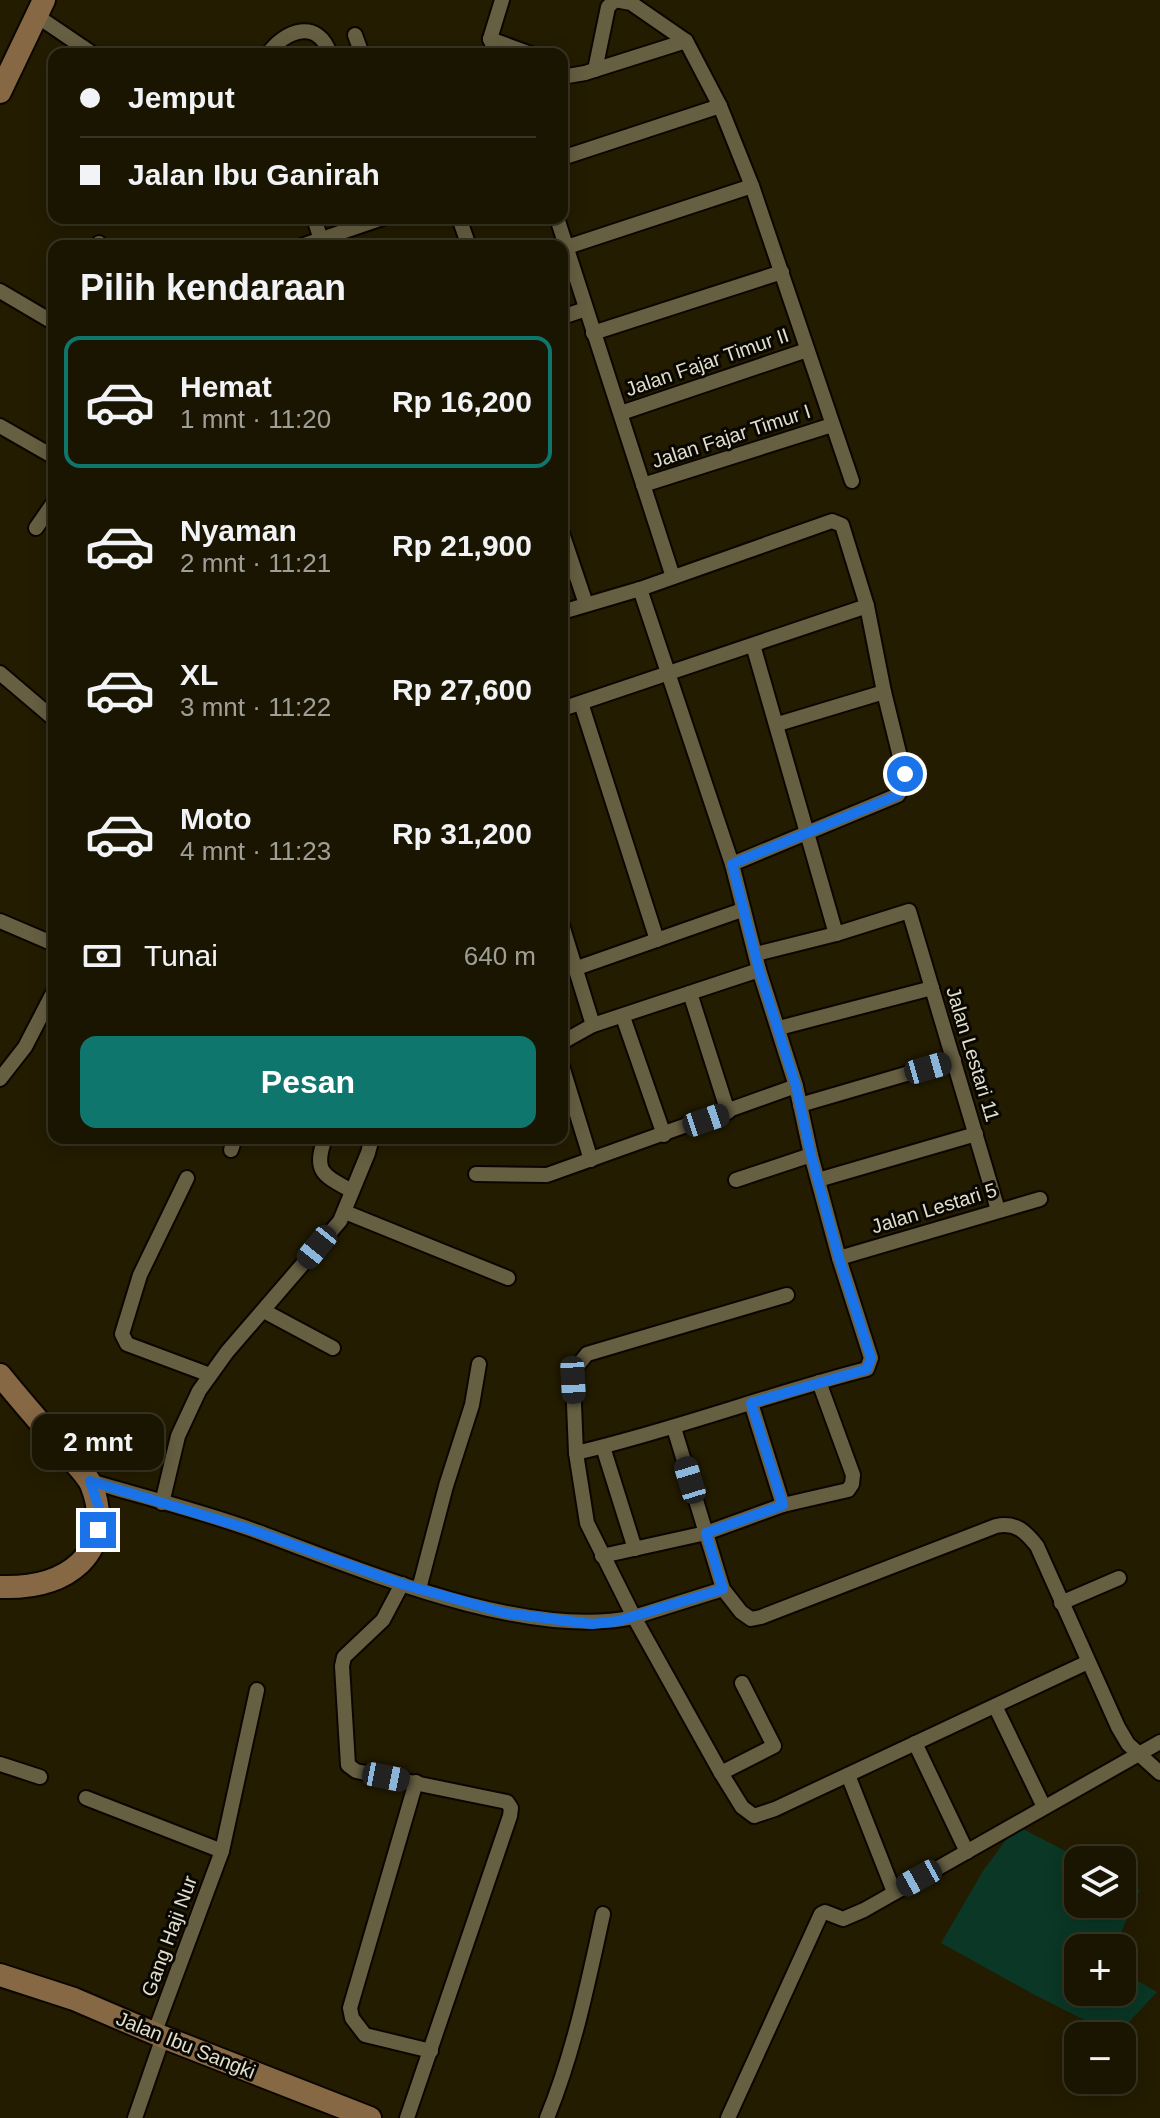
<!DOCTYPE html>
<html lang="id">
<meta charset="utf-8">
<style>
:root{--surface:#1a1501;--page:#231e0b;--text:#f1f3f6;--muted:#9f9f99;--line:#383423;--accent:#0f766e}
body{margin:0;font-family:Helvetica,sans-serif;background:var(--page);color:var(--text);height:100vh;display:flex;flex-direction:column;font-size:30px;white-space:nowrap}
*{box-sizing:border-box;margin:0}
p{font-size:26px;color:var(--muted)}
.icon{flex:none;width:44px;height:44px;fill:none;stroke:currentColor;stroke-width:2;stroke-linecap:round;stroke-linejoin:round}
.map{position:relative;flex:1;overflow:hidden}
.side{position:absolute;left:48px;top:240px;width:520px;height:904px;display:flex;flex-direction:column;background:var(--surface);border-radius:16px;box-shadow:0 4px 20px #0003,0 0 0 2px var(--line)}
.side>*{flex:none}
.top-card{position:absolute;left:48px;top:48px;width:520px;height:176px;border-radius:16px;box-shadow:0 4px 20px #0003,0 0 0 2px var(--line);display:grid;align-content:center;height:176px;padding:0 32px;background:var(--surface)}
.tools{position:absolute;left:1064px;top:1846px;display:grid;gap:16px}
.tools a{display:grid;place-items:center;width:72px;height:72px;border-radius:16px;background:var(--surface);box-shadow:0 4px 20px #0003,0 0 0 2px var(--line);font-size:40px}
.end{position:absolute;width:36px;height:36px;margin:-18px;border:10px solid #1a73e8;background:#fff;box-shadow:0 0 0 4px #fff}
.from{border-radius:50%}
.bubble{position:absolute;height:56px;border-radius:16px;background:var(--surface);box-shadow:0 4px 20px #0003,0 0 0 2px var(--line);font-size:26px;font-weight:700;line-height:56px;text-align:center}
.car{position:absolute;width:24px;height:48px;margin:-24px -12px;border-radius:10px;box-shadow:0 0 6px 2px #0007;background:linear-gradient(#222 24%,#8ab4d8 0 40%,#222 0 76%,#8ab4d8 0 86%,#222 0)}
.top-card b{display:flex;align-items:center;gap:28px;height:76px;font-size:30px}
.top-card b+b{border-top:2px solid var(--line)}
.top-card i{width:20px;height:20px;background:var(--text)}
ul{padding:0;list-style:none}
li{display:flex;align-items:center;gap:24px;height:132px;margin:0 16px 12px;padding:0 16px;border:4px solid transparent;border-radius:16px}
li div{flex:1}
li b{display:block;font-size:30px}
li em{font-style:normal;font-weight:700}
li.current{border-color:var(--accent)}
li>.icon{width:72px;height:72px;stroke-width:1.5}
h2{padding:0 32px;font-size:36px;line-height:96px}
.pay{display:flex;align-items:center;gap:20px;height:88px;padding:0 32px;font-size:30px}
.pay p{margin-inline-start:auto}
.cta{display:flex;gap:16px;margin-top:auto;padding:16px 32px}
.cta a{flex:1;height:92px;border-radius:16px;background:var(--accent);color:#fff;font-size:32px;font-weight:700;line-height:92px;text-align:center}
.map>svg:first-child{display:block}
</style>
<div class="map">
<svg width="1160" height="2118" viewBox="0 0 1160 2118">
<rect width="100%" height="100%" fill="#231c01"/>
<!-- green -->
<polygon fill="#0a3726" points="1023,1829 1083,1860 1078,1860 1078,1904 1122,1904 1122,1881 1140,1890 1114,1948 1078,1948 1078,1992 1122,1992 1122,1972 1157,1992 1116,2036 1033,1994 941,1943 983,1871 1011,1833"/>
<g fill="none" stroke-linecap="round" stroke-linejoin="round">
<!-- minor casing -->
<g stroke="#0c0600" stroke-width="18">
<g id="minor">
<polyline points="615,0 631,3 686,41 720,106 752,186 852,481"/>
<polyline points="37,16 93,54"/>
<polyline points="355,35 362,54"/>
<polyline points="490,39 531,54"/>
<path d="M268,54C285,30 318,18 330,54"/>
<polyline points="497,54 490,39 502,0"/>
<polyline points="595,70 608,7 615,0"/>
<polyline points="562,77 585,73 686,41"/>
<polyline points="562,158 720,106"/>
<polyline points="314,218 323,246"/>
<polyline points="459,218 469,246"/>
<polyline points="557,218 673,577"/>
<polyline points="96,246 99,243"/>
<polyline points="301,246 383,218"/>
<polyline points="567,247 752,186"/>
<polyline points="0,291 51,321"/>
<polyline points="562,317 586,309"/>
<polyline points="593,333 782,272"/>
<polyline points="621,413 807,350"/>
<polyline points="0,426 54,457"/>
<polyline points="643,485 832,425"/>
<polyline points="36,528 54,502"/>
<polyline points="562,533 586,604"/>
<polyline points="562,612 640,589 832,521 842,525 867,606 884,692 906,781 898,795 732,864"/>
<polyline points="753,645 836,934"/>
<polyline points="0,673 54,719"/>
<polyline points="581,703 657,940"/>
<polyline points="562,709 867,606"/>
<polyline points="778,724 884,692"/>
<polyline points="0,921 54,944"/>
<polyline points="562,925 593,1025"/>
<polyline points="756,954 836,934 909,911 998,1210"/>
<polyline points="577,968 742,910"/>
<polyline points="690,993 728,1112"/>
<polyline points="623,1017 664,1135"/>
<polyline points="779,1028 932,988"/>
<polyline points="562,1045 566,1040 593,1025 759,970"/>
<polyline points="562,1066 591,1160"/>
<polyline points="0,1079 25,1047 54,991"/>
<polyline points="800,1105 954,1060"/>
<path d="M325,1138C313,1172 323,1175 352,1191"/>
<polyline points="231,1150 235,1138"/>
<polyline points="476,1174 547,1175 796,1086"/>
<polyline points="187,1178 140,1275 122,1334 127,1344 210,1375"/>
<polyline points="736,1180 811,1155"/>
<polyline points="818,1180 976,1134"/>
<polyline points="345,1212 508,1278"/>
<polyline points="839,1258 1040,1199"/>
<polyline points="264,1311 333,1348"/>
<polyline points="751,1403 783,1505"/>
<path d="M674,1428L723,1589L741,1612L751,1619L761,1617L996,1526C1016,1522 1025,1531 1037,1546L1118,1727L1128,1744L1160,1773"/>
<polyline points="603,1447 635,1549"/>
<path d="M576,1453C675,1430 769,1394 867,1369L871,1358L839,1258L811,1155L796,1086L759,970L732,864L640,589"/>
<path d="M90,1481C144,1497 200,1511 253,1530C357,1568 525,1641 634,1617L587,1523L576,1453L573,1380L575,1369L587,1354L787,1295"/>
<polyline points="162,1503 178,1436 199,1391 227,1352 340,1221 368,1153 372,1138"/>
<polyline points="602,1556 706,1533 783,1505 848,1490 852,1484 853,1475 819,1382"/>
<polyline points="402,1584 383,1620 344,1657 342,1666 348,1765 356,1771 507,1802 511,1808 510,1816 407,2118"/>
<polyline points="419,1589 446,1486 472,1405 479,1364"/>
<polyline points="723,1589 634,1617 721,1773 742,1807 754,1816 775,1809 1088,1662"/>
<polyline points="1061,1603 1119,1578"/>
<polyline points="995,1706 1044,1807"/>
<polyline points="915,1743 967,1852"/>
<polyline points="0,1764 40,1777"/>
<polyline points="721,1773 774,1746 742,1683"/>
<polyline points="848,1775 894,1892"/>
<polyline points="416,1782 350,2008 352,2018 365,2035 431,2051"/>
<polyline points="86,1798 222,1851"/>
<polyline points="154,2034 222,1851 257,1690"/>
<polyline points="135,2118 163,2037"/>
<path d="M547,2118C574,2052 588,1983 603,1914"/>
<polyline points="728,2118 821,1914 825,1912 843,1919 864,1910 1160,1742"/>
</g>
</g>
<!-- secondary casing -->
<g stroke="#0c0600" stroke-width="26">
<g id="secondary">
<polyline points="0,92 44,0"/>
<path d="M0,1375C21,1401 42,1425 64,1450C72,1461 85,1472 91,1484C102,1511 102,1542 80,1563C59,1583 29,1588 0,1587"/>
<polyline points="0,1975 74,1999 163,2037 370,2118"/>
</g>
</g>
<!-- minor -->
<use href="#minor" stroke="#675f42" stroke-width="14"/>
<!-- secondary -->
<use href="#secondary" stroke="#876845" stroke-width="22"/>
</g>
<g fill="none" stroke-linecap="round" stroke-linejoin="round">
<!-- route -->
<polyline stroke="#1a73e8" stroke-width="10" points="98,1530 99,1508 90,1481 249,1529 402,1584 505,1613 592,1624 618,1621 723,1589 706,1533 783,1505 751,1403 867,1369 871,1358 839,1258 811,1155 796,1086 759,970 732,864 898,795 906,781 905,774"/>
</g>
<g text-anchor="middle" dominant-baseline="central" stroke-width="6" stroke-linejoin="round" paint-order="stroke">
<!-- street labels -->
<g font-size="20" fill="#e1ddcc" stroke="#090701">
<text transform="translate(707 362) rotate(-19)">Jalan Fajar Timur II</text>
<text transform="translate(731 436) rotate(-18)">Jalan Fajar Timur I</text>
<text transform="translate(973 1054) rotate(73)">Jalan Lestari 11</text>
<text transform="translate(934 1208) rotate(-17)">Jalan Lestari 5</text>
<text transform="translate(169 1936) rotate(-70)">Gang Haji Nur</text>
<text transform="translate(186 2045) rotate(22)">Jalan Ibu Sangki</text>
</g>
</g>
</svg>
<div class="tools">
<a><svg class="icon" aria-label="layers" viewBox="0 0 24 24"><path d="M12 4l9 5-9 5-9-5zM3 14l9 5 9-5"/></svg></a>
<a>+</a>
<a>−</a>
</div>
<i class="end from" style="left:905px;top:774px"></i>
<i class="end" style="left:98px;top:1530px"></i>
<div class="bubble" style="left:32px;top:1414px;width:132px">2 mnt</div>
<i class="car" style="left:928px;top:1068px;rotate:74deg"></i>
<i class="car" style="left:706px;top:1120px;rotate:71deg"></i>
<i class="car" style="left:317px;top:1247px;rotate:219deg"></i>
<i class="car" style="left:573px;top:1380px;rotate:177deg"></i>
<i class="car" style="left:690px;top:1480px;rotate:343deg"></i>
<i class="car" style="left:386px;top:1777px;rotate:101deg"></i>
<i class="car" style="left:919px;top:1878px;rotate:241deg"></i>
<div class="top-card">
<b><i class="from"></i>Jemput</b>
<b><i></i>Jalan Ibu Ganirah</b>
</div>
<section class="side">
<h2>Pilih kendaraan</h2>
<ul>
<li class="current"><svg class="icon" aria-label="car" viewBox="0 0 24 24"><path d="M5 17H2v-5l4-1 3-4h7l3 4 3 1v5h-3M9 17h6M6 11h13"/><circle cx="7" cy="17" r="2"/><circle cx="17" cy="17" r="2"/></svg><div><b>Hemat</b><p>1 mnt · 11:20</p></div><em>Rp 16,200</em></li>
<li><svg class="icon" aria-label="car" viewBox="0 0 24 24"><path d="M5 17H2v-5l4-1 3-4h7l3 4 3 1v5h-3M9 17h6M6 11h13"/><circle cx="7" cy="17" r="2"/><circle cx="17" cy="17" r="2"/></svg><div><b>Nyaman</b><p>2 mnt · 11:21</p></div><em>Rp 21,900</em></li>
<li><svg class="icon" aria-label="car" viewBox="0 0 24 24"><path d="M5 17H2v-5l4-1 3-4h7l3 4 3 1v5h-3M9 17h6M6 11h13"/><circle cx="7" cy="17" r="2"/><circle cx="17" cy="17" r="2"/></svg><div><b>XL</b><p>3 mnt · 11:22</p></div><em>Rp 27,600</em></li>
<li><svg class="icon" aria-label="car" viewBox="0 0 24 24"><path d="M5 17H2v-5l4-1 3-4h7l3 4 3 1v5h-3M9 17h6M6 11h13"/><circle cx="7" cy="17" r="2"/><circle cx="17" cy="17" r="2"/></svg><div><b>Moto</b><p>4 mnt · 11:23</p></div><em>Rp 31,200</em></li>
</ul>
<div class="pay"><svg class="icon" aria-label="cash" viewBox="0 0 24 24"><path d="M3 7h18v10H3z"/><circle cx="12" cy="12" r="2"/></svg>Tunai<p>640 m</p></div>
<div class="cta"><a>Pesan</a></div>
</section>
</div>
